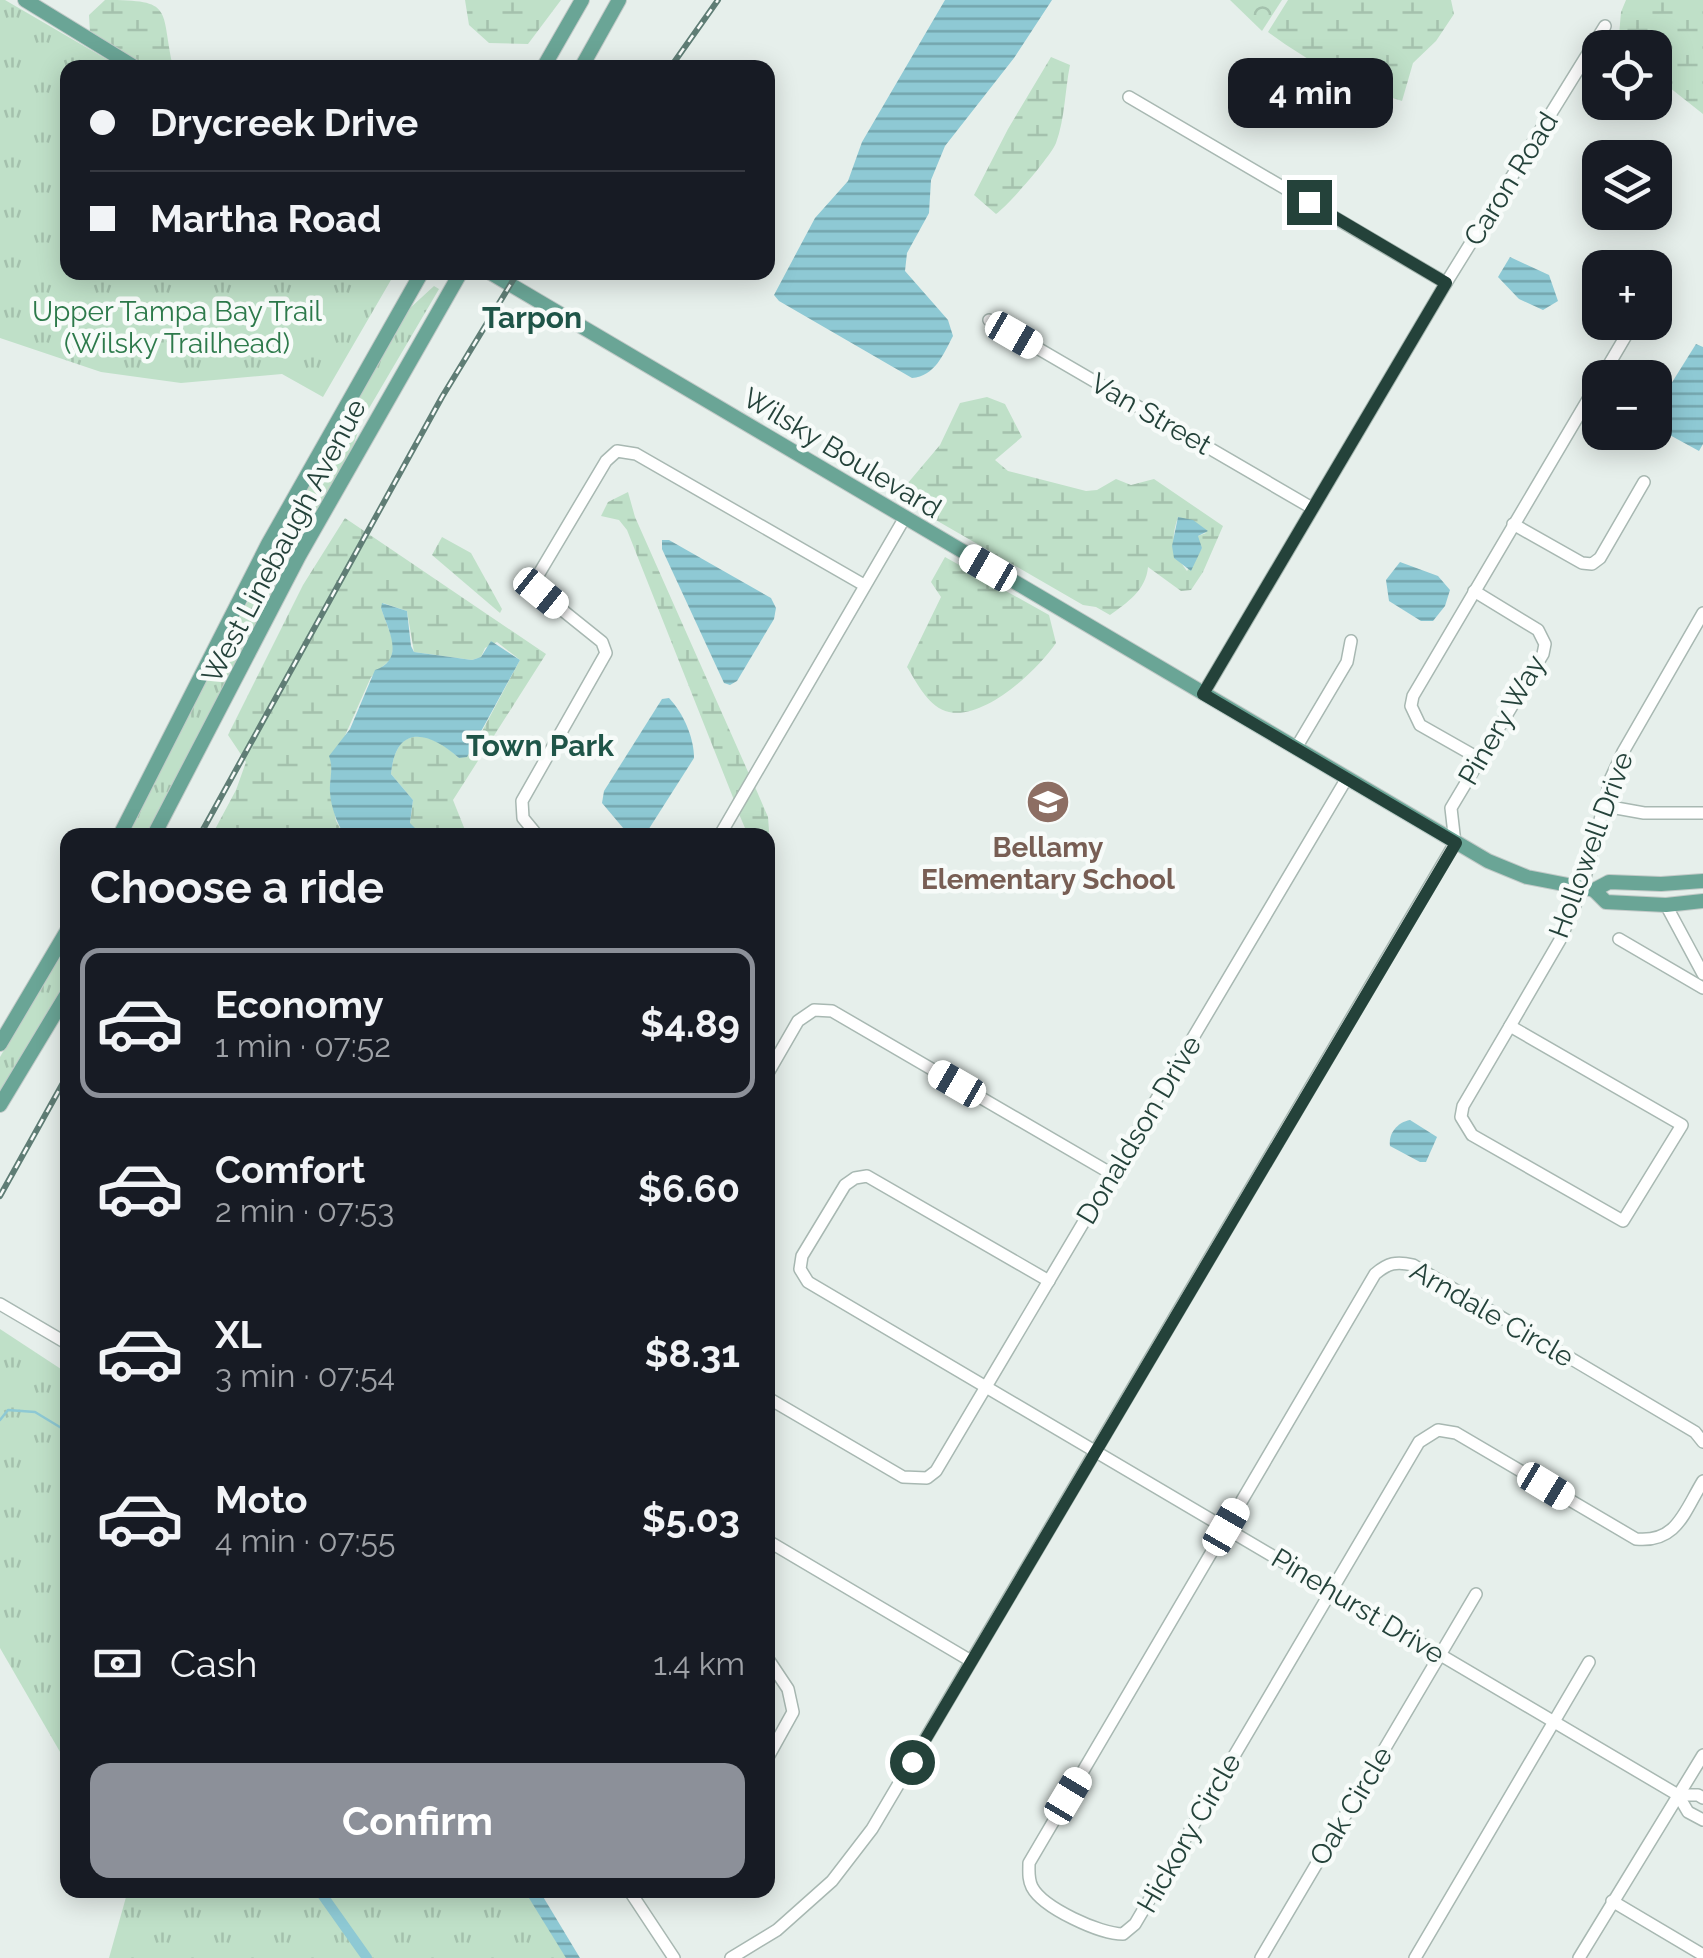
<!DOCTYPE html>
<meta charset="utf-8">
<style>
:root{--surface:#171b24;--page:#242831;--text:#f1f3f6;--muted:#9ea1a6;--line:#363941;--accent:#8c9099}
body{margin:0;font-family:Raleway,sans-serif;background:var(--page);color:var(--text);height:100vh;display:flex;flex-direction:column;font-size:38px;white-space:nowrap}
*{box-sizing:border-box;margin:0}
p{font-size:32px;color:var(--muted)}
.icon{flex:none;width:55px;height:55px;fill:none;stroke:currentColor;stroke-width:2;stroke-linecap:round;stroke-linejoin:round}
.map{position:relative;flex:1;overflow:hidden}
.panel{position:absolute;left:60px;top:828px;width:715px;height:1070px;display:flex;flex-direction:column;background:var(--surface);border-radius:20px;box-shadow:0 5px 25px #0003}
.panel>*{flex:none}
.top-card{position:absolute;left:60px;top:60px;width:715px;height:220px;border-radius:20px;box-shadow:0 5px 25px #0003;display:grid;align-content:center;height:220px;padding:0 30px;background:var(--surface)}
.fabs{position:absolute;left:1582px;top:30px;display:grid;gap:20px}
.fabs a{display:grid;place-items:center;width:90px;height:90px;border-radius:20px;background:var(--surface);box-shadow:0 5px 25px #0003;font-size:50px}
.end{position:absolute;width:45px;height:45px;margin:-22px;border:12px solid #24423a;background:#fff;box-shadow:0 0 0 5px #fff}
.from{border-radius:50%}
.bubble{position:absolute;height:70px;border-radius:20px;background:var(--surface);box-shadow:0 5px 25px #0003;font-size:32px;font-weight:700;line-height:70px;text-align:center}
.car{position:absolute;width:30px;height:60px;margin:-30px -15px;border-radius:12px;box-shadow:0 0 8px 2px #0007;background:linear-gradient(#fff 24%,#345 0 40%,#fff 0 76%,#345 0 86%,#fff 0)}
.top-card b{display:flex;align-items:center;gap:35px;height:95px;font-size:38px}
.top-card b+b{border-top:2px solid var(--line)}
.top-card i{width:25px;height:25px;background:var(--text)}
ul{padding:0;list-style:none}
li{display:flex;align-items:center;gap:30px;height:150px;margin:0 20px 15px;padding:0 10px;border:5px solid transparent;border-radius:20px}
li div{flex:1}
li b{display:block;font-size:38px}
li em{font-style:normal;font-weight:700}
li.selected{border-color:var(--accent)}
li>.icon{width:90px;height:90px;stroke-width:1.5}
h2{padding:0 30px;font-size:45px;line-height:120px}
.pay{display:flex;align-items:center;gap:25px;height:110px;padding:0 30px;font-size:38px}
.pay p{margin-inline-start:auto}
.button{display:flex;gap:20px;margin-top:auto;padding:20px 30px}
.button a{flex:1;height:115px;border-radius:20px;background:var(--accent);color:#fff;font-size:40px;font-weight:700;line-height:115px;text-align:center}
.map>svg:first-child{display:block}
</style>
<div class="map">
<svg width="1703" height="1958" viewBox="0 0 1703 1958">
<defs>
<pattern id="grass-tufts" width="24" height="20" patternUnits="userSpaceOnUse" patternTransform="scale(2.5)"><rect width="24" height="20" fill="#bfe0c8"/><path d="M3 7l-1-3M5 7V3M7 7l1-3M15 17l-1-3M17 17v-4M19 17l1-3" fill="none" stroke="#a4c1ad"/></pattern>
<pattern id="forest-crowns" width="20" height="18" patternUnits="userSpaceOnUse" patternTransform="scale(2.5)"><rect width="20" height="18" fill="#bfe0c8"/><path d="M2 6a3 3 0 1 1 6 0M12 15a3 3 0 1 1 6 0" fill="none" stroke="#a4c1ad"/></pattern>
<pattern id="wetland-marsh" width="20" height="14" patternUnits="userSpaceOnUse" patternTransform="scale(2.5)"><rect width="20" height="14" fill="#bfe0c8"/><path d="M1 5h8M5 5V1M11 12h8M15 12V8" fill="none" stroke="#a4c1ad"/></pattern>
<pattern id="water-rules" width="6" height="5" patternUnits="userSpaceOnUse" patternTransform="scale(2.5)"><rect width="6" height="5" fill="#8ec9d4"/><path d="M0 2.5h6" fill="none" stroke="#74a5ad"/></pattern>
</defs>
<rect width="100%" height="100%" fill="#e6efeb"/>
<!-- grass -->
<g fill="url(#grass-tufts)">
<polygon points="0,0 5,0 120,67 68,68 68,272 395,273 323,397 282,374 181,383 101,372 0,338"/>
<polygon points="434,286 439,289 361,422 353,447 283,572 149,835 127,835 318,466 409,309"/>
<polygon points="67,942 67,981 0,1092 0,1057"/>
<polygon points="0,1329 67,1373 67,1764 0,1648"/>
<polygon points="128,1890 535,1890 579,1958 109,1958"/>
</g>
<!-- forest -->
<polygon fill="url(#forest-crowns)" points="1230,0 1282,0 1262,31"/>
<!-- wetland -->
<g fill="url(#wetland-marsh)" fill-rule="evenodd">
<path d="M105,0C175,0 160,8 173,67H146L90,33L89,15Z"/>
<polygon points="465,0 561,0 528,44 489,43 469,25"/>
<path d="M1288,0H1451L1454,14L1436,41L1413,63L1402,101C1352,85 1310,63 1268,32Z"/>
<polygon points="1626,0 1703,0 1703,114 1655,76 1655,48 1618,47 1621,12"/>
<path d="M1051,57L1070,65C1065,89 1065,119 1056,143C1051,156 1008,206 996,214L974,195L1008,129Z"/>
<path d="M987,397L1005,404L1022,437L995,460L1008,471L1086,491L1097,490L1116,479L1131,485L1154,479L1223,526L1203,572L1191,590L1181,591L1148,567C1146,590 1127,603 1110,615L1096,607L1083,605L896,497L940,445L960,403ZM1178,517L1206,533L1198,536L1196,540L1202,548L1187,571C1173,553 1170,541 1178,517Z"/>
<polygon points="628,492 635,517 749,774 734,800 627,530 619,520 601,516 608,502"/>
<path d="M345,518L546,654L453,800L467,835H408L413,832L410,824L413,800L391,774C396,722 430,731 459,758L479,737L520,660L497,642L485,648L481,657L472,660L414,652L407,611L383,603L381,608L394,644L391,659L371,677L332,765L330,786L336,821L344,835H212L236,790L246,762L228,735L303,585Z"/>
<polygon points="442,537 471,553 502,609 500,613 432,555"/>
<path d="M945,557L1049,615L1056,643C1037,671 984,720 949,712C929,708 917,683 907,667L941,597L931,582Z"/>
<polygon points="755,787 768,817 773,886 768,906 768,835 748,835 739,814"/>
</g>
<!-- water -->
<g fill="url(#water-rules)">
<path d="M945,0H1052L1014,58L945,146L931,180L929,213L907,253L905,271L948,320L953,336C943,355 935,376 912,378L779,301L774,295L815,218L848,181L862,142Z"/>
<polygon points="1510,257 1549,275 1558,301 1543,310 1519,299 1498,277"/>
<polygon points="1696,344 1703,347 1703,444 1699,451 1655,427 1655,400 1666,392"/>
<polygon points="1178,517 1193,520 1208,531 1198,536 1202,548 1191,571 1174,558 1172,546"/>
<polygon points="662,540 669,540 771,598 776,608 774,619 737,681 730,685 724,683 662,549"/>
<polygon points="1400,562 1438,576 1450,590 1445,606 1433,621 1421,621 1389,601 1386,580"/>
<path d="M382,603L407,611L411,646L414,652L472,660L481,657L491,641L520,660L467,757L459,758C430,732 396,722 391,774L413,800L410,823L416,829L408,835H344C337,822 331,808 330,792C329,779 334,769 329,756L350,729L375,670C406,659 388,630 381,608Z"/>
<path d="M669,698C683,713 694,737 694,758L645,835H629L602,803L604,791L662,699Z"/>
<path d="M1410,1120L1437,1137L1426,1162H1420L1390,1146C1388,1133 1398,1122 1410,1120Z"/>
<polygon points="524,1890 539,1890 580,1958 566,1958"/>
</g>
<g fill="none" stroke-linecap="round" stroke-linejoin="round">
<!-- stream -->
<g stroke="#8ec9d4" stroke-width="2.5">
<polyline points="0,1420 8,1410 35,1412 68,1432"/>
<polyline points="318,1890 321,1893"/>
</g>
<!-- canal -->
<polyline stroke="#8ec9d4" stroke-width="10" points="321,1893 367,1958"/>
<!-- minor casing -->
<g stroke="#a8b8b2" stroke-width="14">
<g id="minor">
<polyline points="1129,97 1446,283"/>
<polyline points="989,320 1312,508"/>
<polyline points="1601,378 1634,322"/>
<polyline points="1513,524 1582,563 1592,564 1600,558 1644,482"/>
<polyline points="1203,694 1446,283 1605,26"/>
<polyline points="1296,748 1347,662 1351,641"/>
<polyline points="1480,759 1420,725 1411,706 1413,696 1600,379"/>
<polyline points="1605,806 1644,813 1703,813"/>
<polyline points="537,835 523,818 522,801 606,653 602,642 541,593 537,577 606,461 617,451 636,454 864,585"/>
<polyline points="720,835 904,519"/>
<polyline points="1666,905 1703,974"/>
<polyline points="1619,939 1703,988"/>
<polygon points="1510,1026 1682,1125 1623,1221 1472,1135 1461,1117 1463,1106"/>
<polyline points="1510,1026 1560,940 1582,889 1611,778 1623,752 1703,613"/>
<polyline points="768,1073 798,1021 814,1010 832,1011 1112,1174"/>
<polyline points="1049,1281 867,1176 855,1178 845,1185 802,1256 800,1269 808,1282 1678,1795 1688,1812 1703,1820"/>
<polyline points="0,1304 68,1344"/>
<polyline points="768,1398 903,1477 927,1478 936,1471 1347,778"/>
<path d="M1703,1442L1695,1432L1413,1265C1396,1261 1388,1263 1375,1274L1029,1863C1029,1872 1028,1879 1032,1887C1043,1908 1100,1934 1123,1934L1135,1924L1419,1442L1438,1430L1456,1433L1636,1539C1677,1543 1684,1512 1703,1481"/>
<polyline points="768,1541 971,1661"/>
<polyline points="768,1659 788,1689 793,1712 768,1757"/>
<polyline points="1678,1795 1698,1795 1703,1798"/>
<polyline points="629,1890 674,1958"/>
<polyline points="1612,1901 1703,1955"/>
<polyline points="731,1958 777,1930 832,1881 872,1829 1455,843 1451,808 1543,654 1545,644 1538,630 1474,591"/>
<polyline points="1261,1958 1476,1594"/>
<polyline points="1415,1958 1589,1662"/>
<polyline points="1579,1958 1703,1755"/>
</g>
</g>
<!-- major casing -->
<g stroke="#c2cac8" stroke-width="16">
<g id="major">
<polyline points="25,0 136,68"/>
<polyline points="543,68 582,0"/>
<polyline points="581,68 619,0"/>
<polyline points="489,272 1488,861 1527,877 1594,890"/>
<polyline points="120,835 268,544 422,272"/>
<polyline points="154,835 299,556 461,272"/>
<polyline points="1594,890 1606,902 1666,905 1703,901"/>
<polyline points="1594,890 1609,882 1661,884 1703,881"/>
<polyline points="0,1044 68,929"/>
<polyline points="0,1105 68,992"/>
</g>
</g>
<!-- minor -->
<use href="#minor" stroke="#fff" stroke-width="11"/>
<!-- major -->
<use href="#major" stroke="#6aa596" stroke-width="14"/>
<!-- rail casing -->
<g stroke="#5f7d75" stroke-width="6">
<g id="rail">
<polyline points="670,68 718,0"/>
<polyline points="200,835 442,397 518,272"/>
<polyline points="0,1196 68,1074"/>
</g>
</g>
<!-- rail -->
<use href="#rail" stroke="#f7fbf9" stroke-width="2.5" stroke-dasharray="8" stroke-linecap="butt"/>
</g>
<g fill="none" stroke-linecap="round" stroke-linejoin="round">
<!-- route -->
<polyline stroke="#24423a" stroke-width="12" points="912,1762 1456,843 1203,694 1446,283 1309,202"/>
</g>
<!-- icons -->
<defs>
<g id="school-disc" transform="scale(2.25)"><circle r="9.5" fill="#8d6e63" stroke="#f7fbf9"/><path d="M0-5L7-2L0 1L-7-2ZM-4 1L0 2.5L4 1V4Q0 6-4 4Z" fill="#fff"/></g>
</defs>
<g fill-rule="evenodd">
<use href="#school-disc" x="1048" y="802"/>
</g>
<g text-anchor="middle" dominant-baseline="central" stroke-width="9" stroke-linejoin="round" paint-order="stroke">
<!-- street labels -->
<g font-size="28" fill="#24423a" stroke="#f7fbf9">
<text transform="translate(1511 179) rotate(-58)">Caron Road</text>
<text transform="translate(1151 414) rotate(30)">Van Street</text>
<text transform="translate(842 453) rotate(31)">Wilsky Boulevard</text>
<text transform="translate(284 541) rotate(-62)">West Linebaugh Avenue</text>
<text transform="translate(1502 720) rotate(-60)">Pinery Way</text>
<text transform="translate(1591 845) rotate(-70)">Hollowell Drive</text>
<text transform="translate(1139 1130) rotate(-59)">Donaldson Drive</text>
<text transform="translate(1492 1314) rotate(30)">Arndale Circle</text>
<text transform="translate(1358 1606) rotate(31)">Pinehurst Drive</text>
<text transform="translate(1351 1806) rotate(-59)">Oak Circle</text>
<text transform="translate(1189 1833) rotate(-60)">Hickory Circle</text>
</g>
<!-- park labels -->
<g font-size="28" fill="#2d7a4b" stroke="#f7fbf9">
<text x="177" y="311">Upper Tampa Bay Trail<tspan x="177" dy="32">(Wilsky Trailhead)</tspan></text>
</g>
<!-- education labels -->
<g font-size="28" font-weight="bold" fill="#785e54" stroke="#f7fbf9">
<text x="1048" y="847">Bellamy<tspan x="1048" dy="32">Elementary School</tspan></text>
</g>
<!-- neighbourhood labels -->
<g font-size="30" font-weight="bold" fill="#1f5548" stroke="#f7fbf9">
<text x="532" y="317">Tarpon</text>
<text x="540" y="745">Town Park</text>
</g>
</g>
</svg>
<div class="fabs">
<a><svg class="icon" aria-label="locate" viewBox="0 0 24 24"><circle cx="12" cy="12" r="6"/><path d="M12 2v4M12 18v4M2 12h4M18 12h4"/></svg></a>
<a><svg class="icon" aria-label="layers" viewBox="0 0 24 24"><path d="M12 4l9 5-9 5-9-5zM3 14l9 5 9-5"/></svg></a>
<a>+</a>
<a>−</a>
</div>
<i class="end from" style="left:912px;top:1762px"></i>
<i class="end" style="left:1309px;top:202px"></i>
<div class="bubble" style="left:1228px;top:58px;width:165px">4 min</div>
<i class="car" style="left:1014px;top:335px;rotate:120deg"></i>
<i class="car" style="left:988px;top:568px;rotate:300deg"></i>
<i class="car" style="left:541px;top:593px;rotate:129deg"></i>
<i class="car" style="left:957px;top:1084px;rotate:300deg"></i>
<i class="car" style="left:1546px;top:1486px;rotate:121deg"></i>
<i class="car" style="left:1226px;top:1527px;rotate:30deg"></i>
<i class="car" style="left:1068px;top:1796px;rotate:31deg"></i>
<div class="top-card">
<b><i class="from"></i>Drycreek Drive</b>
<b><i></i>Martha Road</b>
</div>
<section class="panel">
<h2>Choose a ride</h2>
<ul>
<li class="selected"><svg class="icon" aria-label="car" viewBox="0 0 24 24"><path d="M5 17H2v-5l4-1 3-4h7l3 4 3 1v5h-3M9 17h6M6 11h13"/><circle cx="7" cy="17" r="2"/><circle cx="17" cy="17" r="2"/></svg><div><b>Economy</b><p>1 min · 07:52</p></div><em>$4.89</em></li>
<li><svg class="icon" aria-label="car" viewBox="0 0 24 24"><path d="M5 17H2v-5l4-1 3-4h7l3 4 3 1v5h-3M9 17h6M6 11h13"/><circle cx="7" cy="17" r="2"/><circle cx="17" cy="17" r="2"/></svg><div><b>Comfort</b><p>2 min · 07:53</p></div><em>$6.60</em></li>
<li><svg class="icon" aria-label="car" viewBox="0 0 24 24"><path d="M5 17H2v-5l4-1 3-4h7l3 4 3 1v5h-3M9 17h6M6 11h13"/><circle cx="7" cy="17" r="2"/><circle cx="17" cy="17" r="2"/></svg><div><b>XL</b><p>3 min · 07:54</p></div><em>$8.31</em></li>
<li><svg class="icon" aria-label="car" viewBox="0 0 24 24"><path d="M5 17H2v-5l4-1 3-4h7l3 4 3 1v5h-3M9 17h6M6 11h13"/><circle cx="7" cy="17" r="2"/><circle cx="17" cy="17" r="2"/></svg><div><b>Moto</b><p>4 min · 07:55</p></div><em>$5.03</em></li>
</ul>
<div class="pay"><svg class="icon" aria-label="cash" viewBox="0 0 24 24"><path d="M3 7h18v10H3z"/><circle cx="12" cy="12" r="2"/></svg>Cash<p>1.4 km</p></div>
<div class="button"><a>Confirm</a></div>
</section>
</div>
